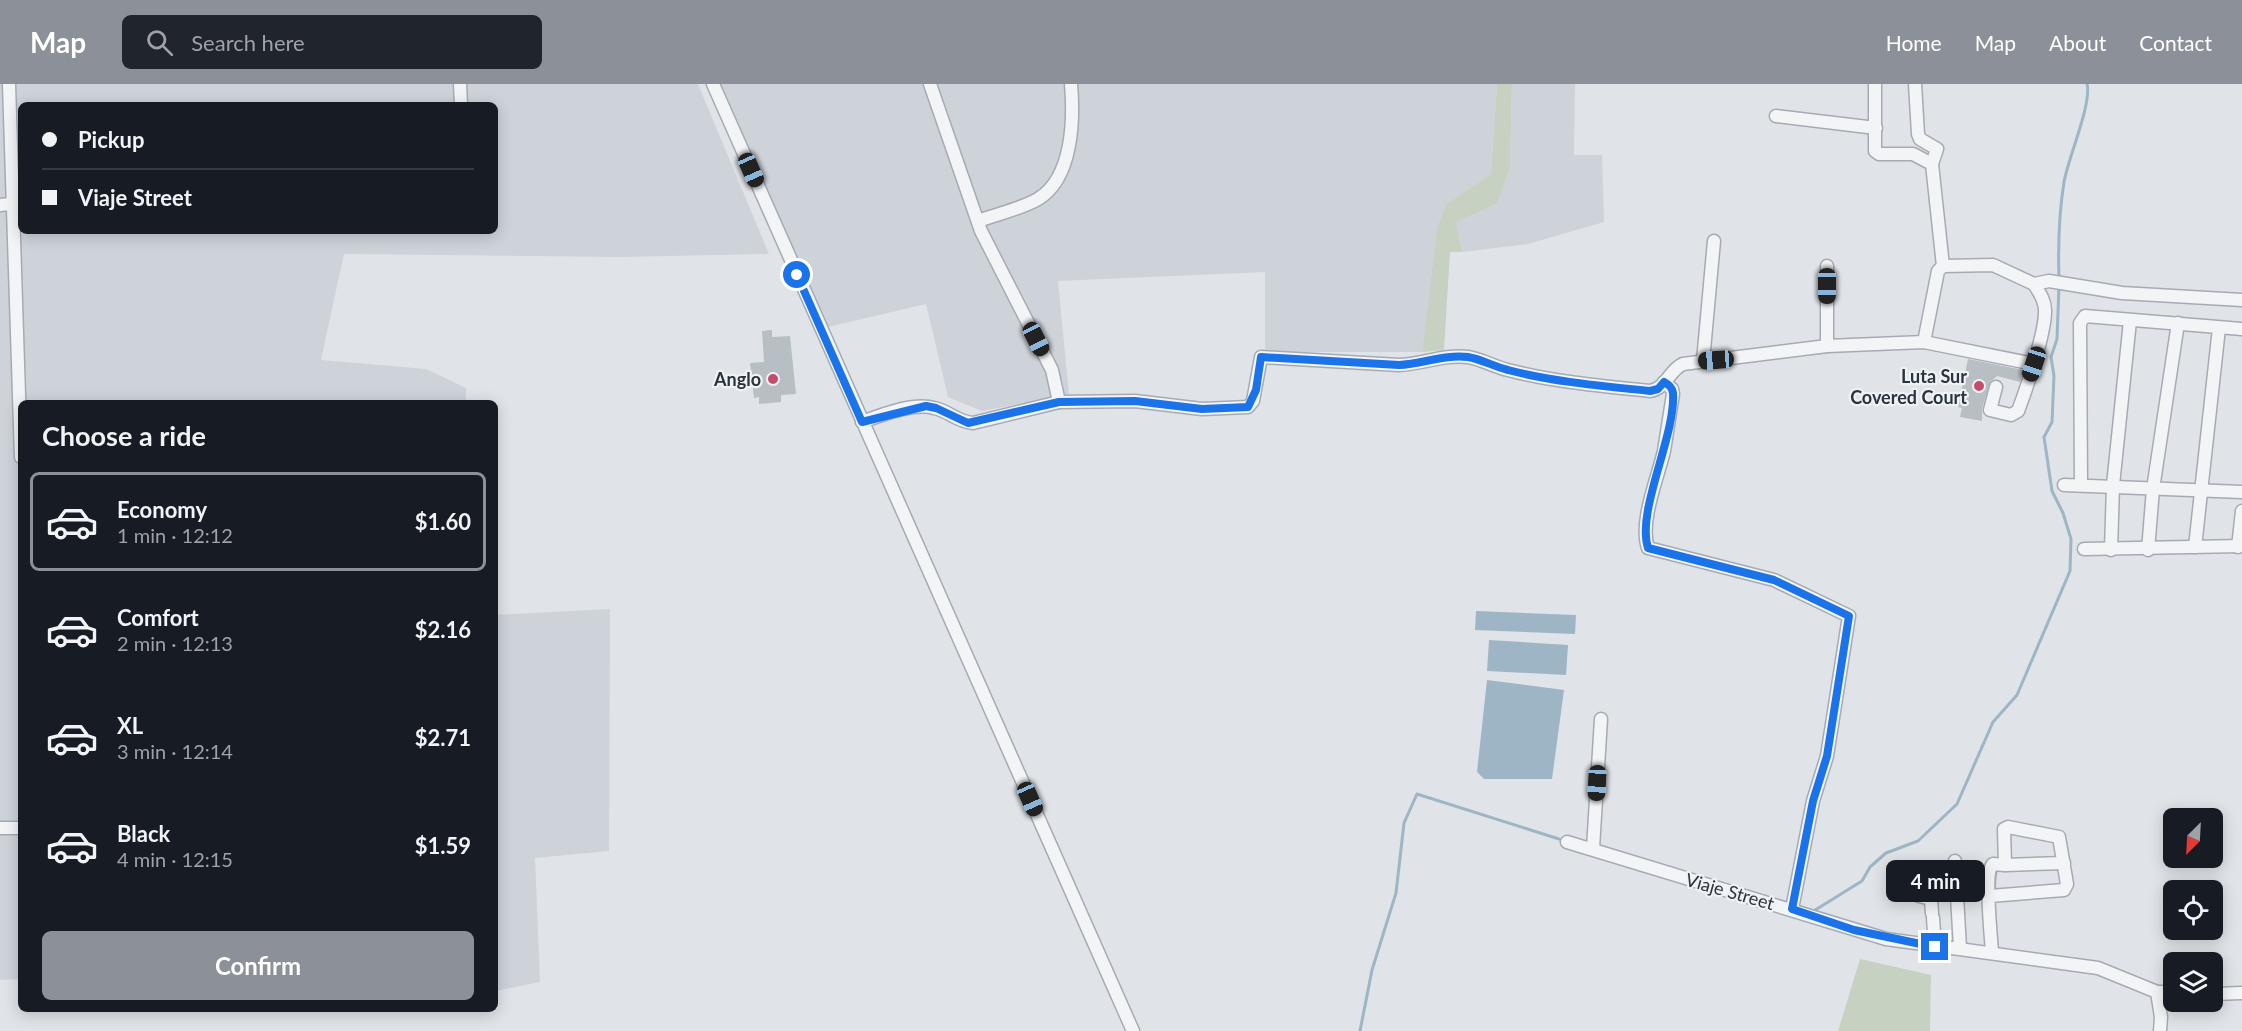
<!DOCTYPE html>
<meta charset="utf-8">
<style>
:root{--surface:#171b24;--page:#20242c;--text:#f1f3f6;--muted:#9ea1a6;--line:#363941;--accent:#8c9099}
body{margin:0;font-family:Lato,sans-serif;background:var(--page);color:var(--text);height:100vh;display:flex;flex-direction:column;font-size:22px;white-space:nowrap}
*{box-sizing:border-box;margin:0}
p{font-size:20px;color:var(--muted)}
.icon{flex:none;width:33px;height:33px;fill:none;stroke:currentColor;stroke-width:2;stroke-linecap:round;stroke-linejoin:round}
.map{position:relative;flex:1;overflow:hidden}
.details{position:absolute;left:18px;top:316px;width:480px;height:612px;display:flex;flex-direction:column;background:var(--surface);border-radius:9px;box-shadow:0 3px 15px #0003}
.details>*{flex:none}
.top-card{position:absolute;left:18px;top:18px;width:480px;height:132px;border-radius:9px;box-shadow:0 3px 15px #0003;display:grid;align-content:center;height:132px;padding:0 24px;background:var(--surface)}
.needle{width:39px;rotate:204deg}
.tools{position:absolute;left:2163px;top:724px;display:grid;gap:12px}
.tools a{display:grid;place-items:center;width:60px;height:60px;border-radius:9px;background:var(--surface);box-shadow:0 3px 15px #0003;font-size:30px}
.end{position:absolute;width:27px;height:27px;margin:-14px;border:8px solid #1a73e8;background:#fff;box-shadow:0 0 0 3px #fff}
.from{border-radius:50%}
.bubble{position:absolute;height:42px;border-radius:9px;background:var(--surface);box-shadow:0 3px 15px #0003;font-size:20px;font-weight:700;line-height:42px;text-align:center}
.car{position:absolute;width:18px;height:36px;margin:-18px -9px;border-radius:8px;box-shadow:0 0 4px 2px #0007;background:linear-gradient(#222 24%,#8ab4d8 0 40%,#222 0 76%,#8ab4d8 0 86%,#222 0)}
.top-card b{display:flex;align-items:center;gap:21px;height:57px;font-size:22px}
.top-card b+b{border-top:2px solid var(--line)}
.top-card i{width:15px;height:15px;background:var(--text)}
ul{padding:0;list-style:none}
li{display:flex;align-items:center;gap:18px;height:99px;margin:0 12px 9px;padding:0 12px;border:3px solid transparent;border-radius:9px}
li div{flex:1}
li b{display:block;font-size:22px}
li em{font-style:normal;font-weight:700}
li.active{border-color:var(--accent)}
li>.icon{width:54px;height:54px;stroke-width:1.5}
h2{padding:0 24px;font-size:27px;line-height:72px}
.cta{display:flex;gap:12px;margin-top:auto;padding:12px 24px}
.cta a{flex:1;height:69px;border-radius:9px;background:var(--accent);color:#fff;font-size:24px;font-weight:700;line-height:69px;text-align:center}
header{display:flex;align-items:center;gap:36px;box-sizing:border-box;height:84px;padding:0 30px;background:var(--accent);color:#fff}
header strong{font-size:28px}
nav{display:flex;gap:33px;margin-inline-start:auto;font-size:21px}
.search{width:420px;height:54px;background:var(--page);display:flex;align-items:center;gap:15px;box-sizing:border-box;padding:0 21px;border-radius:9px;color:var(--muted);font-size:22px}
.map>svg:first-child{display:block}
</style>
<header>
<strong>Map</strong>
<div class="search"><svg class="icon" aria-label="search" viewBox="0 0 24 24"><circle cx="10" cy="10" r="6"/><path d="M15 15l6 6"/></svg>Search here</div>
<nav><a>Home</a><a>Map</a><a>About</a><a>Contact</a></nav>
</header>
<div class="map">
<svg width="2242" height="947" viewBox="0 0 2242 947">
<rect width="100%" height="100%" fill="#e0e4e8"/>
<!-- built -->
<g fill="#ced3da" fill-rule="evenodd">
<path d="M0,0H698L769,170L621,173L344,170L321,276L426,285L466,304V319L21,320V895L0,896ZM21,21H495V147H21Z"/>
<polygon points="721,0 1497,0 1491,90 1446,120 1437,145 1422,268 1265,268 1265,188 1058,197 1069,310 982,327 948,313 926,220 828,243"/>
<polygon points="1512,0 1575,0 1574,71 1602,71 1604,138 1528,160 1462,168 1456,138 1497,120 1510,84"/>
<polygon points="610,525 609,767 535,774 540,898 495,907 495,531"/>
</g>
<!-- green -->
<g fill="#c7d1c2">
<polygon points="1497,0 1512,0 1510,84 1497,120 1456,138 1462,168 1450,168 1444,266 1422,268 1437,144 1446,120 1491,90"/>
<polygon points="1860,875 1931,891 1930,947 1838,947"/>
</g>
<!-- water -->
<g fill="#9db5c5">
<polygon points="1476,527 1576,531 1575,550 1475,546"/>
<polygon points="1489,556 1568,561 1566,591 1487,587"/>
<polygon points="1487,596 1564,606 1552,695 1484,695 1477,688"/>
</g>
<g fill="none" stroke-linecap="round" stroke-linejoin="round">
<!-- stream -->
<g stroke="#9db5c5" stroke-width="3">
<path d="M2059,195C2058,164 2059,129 2064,98C2068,74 2092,20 2087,0"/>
<polyline points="1812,828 1862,797 1870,783 1886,769 1918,757 1957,720 1993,638 2017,611 2070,487 2071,455 2063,429 2052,407 2044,353 2052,338 2054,292 2051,273 2057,255 2059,202"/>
<polyline points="1360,947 1372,886 1396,809 1404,739 1417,710 1559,755"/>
</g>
</g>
<!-- building -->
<g fill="#b7bec4">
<polygon points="772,246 772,253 790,252 796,310 781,311 781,318 759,320 759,313 754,314 750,279 764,278 762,247"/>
<polygon points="1968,275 2023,286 2020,298 1997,292 1990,298 1982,324 1982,337 1960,333 1962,324 1958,323"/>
</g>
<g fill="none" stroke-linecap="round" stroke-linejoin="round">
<!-- minor casing -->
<g stroke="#a6abb2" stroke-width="15">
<g id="minor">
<polyline points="9,0 21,373"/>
<polyline points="460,0 461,21"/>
<polyline points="713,0 1133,947"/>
<polyline points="930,0 981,147 1052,286 1059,318"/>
<polyline points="1875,0 1875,67 1879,70 1913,70 1932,80"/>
<polyline points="1915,0 1918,50 1920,55 1937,65 1932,80 1943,182"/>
<polyline points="1776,32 1876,44"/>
<polyline points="0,121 20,119"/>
<path d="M978,137C997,130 1021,125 1038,115C1073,94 1074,35 1071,0"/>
<polyline points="1924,258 1938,187 1943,182 1993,181 2034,200 2049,197 2122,209 2242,216"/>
<polyline points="1827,262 1827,182"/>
<polyline points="1703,277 1714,157"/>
<path d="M1664,298L1672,305L1673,310C1670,329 1667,348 1664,367C1658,393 1639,438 1648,464L1774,496L1849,532L1827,672L1813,717L1792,825"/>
<path d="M1996,303L1990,326L2011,331L2018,327C2026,306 2046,247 2045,226C2045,216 2039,208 2034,200"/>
<path d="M862,338C881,331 914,318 934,324C949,327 957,338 973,339L1059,318L1135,317L1202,325L1248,323L1253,317L1261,273L1399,281C1422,280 1445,270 1468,273C1481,275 1495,283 1508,286C1554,298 1603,302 1650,307C1666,305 1669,286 1683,280L1827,262L1924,258L2034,280"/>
<polyline points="2081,400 2080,239 2085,232 2242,245"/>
<polyline points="2064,401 2242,408"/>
<polyline points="2195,463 2219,244"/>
<polyline points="2238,463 2242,427"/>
<polyline points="2084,465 2242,462"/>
<polyline points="2111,466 2113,401 2130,237"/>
<polyline points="2148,466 2153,405 2178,239"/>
<polyline points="0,744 21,744"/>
<polyline points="1567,758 1886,855 2098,884 2157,908 2174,908"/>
<polyline points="1593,764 1601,635"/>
<polyline points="1955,777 1960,864"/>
<polyline points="2005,781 2064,779"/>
<polyline points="1918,800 1919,812 1931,815 1932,829"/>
<path d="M1990,812L2064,806L2067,800L2059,753L2008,743L2004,745L2005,781L1993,780C1984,787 1991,853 1992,868"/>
<polyline points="1933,834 1935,863"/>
<polyline points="2157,908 2161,933 2160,947"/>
<polyline points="2212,910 2242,909"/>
</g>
</g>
<!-- minor -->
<use href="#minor" stroke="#f2f4f6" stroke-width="12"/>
</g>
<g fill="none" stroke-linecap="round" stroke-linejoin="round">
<!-- route -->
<path stroke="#1a73e8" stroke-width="8" d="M797,191L862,338L926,322L936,324L968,339L1059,318L1135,317L1202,325L1248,323L1256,306L1261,273L1399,281C1422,280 1445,270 1468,273C1481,275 1495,283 1508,286C1554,298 1603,302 1650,307L1658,305L1664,298C1669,301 1672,303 1673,309C1676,351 1636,427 1648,464L1774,496L1849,532L1827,672L1813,717L1792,825L1854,846L1935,863"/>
</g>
<!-- markers -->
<g fill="#c44d6c" stroke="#eff2f5" stroke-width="2">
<circle cx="773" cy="295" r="6"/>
<circle cx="1979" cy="302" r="6"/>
</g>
<g text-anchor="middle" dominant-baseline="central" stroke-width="4.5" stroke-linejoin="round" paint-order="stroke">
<!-- poi labels -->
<g font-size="18" font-weight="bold" fill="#2a333e" stroke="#eff2f5" text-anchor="end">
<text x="1967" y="292">Luta Sur<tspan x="1967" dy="21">Covered Court</tspan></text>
<text x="761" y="295">Anglo</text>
</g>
<!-- street labels -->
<g font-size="18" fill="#2a333e" stroke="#eff2f5">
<text transform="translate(1730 807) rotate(16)">Viaje Street</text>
</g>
</g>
</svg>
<div class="tools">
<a><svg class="needle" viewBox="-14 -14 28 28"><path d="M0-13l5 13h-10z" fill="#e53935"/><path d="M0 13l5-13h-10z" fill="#9ea1a6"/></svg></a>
<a><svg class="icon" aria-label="locate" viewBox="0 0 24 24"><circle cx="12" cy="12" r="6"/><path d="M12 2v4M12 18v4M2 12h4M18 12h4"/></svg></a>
<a><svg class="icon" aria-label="layers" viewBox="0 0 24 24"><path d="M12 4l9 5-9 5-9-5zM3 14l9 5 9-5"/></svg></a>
</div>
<i class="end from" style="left:797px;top:191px"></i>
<i class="end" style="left:1935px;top:863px"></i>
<div class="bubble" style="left:1886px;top:776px;width:99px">4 min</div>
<i class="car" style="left:751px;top:86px;rotate:156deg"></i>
<i class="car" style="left:1827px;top:202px;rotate:180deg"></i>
<i class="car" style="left:1036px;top:255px;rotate:153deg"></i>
<i class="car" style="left:1716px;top:276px;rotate:266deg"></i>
<i class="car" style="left:2034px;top:280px;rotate:198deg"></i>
<i class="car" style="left:1597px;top:699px;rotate:183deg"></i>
<i class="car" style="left:1030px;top:715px;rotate:156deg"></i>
<div class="top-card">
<b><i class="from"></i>Pickup</b>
<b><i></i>Viaje Street</b>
</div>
<section class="details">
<h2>Choose a ride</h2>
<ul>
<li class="active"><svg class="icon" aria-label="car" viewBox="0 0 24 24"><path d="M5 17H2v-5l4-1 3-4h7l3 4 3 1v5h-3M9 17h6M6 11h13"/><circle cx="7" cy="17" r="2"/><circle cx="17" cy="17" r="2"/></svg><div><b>Economy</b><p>1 min · 12:12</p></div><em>$1.60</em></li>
<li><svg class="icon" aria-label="car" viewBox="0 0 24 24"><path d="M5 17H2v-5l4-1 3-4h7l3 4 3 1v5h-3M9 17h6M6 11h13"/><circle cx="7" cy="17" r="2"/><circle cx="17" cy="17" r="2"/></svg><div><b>Comfort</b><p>2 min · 12:13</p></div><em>$2.16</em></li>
<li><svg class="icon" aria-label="car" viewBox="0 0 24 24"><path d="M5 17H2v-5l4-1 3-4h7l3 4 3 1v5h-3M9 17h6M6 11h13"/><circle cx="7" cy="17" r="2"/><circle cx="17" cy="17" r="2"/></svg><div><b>XL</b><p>3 min · 12:14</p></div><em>$2.71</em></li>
<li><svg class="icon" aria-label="car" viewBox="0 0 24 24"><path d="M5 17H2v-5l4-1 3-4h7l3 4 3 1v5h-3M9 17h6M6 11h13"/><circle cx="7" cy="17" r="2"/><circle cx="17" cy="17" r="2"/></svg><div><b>Black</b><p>4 min · 12:15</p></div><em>$1.59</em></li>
</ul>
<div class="cta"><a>Confirm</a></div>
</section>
</div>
